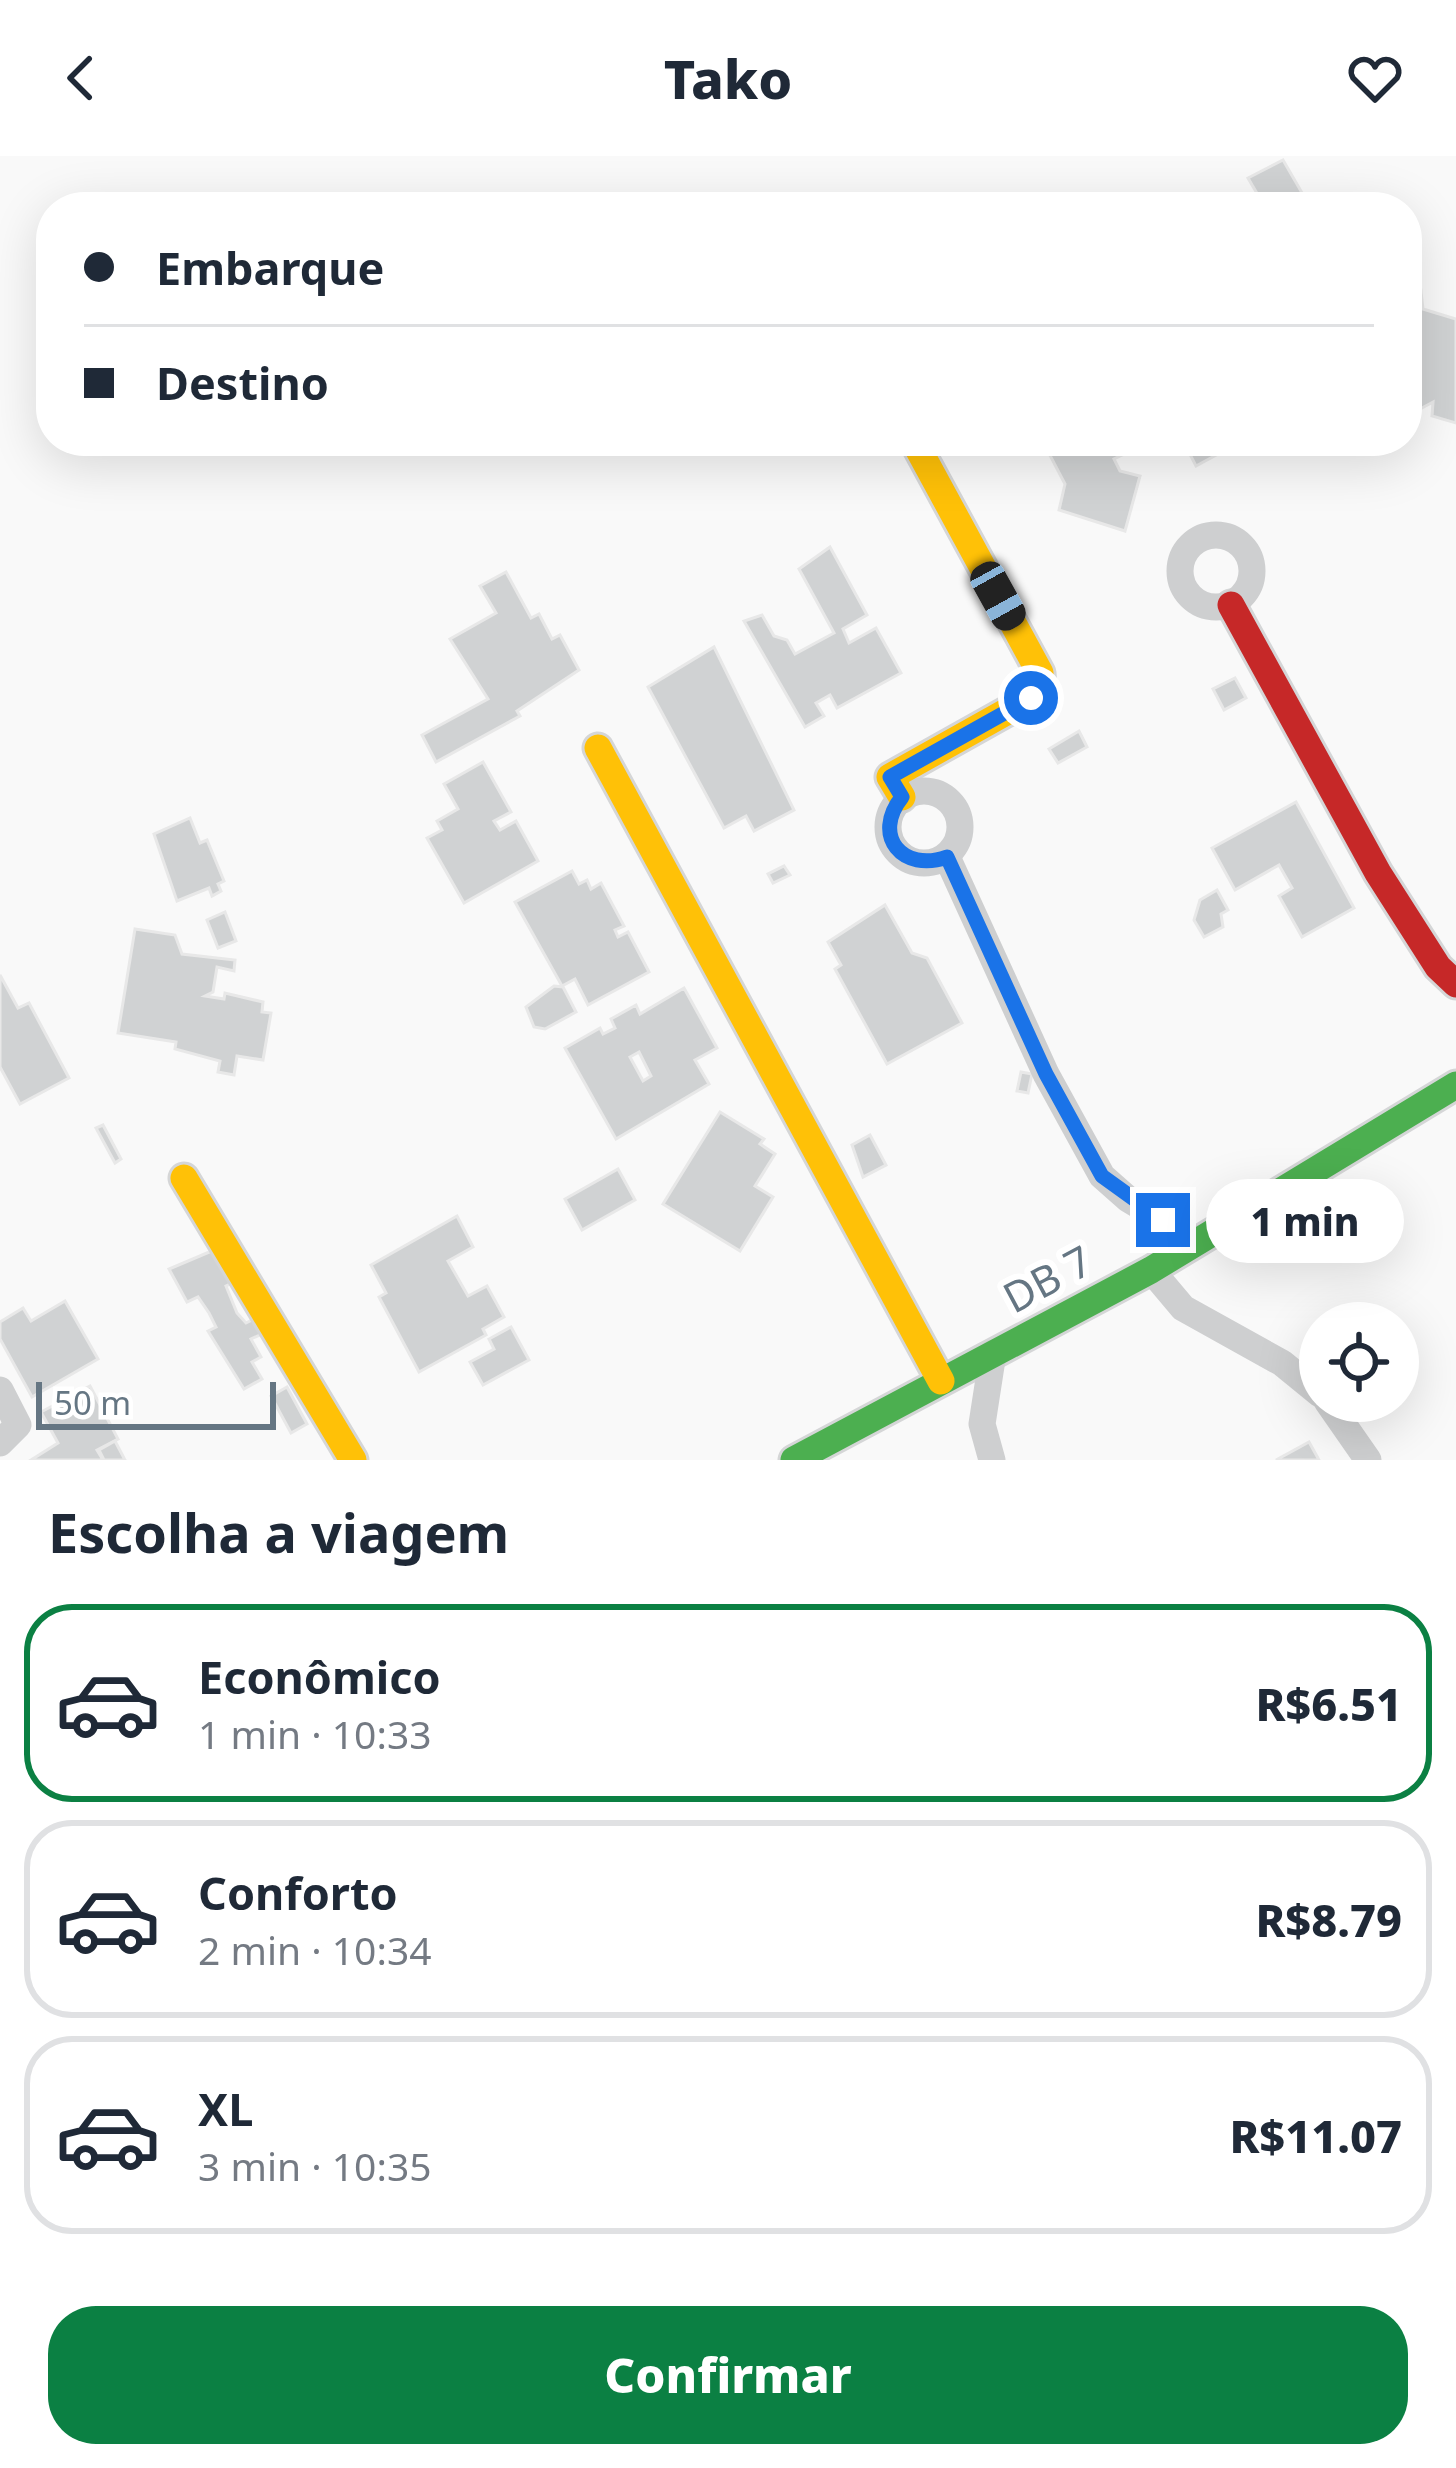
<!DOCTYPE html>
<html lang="pt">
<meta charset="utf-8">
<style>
:root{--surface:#fff;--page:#f6f6f7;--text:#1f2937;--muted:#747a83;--line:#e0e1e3;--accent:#0b8043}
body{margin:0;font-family:"Noto Sans",sans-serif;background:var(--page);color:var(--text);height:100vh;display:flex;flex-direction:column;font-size:45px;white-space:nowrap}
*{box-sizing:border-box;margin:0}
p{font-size:39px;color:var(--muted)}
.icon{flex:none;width:66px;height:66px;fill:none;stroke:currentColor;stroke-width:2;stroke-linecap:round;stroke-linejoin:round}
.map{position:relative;height:1304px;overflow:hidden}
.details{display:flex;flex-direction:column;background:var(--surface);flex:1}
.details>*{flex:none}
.guide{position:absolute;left:36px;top:36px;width:1386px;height:264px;border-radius:48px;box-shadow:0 12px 48px #0002;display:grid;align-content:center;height:264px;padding:0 48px;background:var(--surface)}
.tools{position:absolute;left:1299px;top:1146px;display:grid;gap:24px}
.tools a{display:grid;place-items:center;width:120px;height:120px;border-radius:50%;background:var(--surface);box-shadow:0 12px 48px #0002;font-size:60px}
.scale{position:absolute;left:36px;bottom:30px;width:240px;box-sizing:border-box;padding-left:12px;border:6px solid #657683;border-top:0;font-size:33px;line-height:42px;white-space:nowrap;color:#657683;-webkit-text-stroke:9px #fff;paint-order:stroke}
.end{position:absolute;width:54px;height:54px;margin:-27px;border:15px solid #1a73e8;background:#fff;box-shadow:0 0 0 6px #fff}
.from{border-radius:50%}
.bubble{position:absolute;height:84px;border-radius:42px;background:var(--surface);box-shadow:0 12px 48px #0002;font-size:39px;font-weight:800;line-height:84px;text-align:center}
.car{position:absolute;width:36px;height:72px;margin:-36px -18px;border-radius:15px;box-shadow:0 0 9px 3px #0007;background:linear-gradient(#222 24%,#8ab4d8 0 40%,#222 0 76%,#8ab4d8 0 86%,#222 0)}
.guide b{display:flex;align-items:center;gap:42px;height:114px;font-size:45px}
.guide b+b{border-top:3px solid var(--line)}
.guide i{width:30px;height:30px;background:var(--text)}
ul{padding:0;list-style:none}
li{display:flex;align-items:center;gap:36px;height:198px;margin:0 24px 18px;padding:0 24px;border:6px solid var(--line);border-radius:48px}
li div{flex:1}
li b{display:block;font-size:45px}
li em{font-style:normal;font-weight:800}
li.on{border-color:var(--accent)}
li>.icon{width:108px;height:108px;stroke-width:1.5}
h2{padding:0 48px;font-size:54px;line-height:144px}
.action{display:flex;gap:24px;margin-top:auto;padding:24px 48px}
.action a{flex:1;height:138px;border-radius:48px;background:var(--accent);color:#fff;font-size:48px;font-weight:800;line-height:138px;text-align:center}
header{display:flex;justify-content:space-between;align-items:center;height:156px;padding:0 48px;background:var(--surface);font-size:54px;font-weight:800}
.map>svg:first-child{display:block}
</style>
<header><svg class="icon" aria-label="back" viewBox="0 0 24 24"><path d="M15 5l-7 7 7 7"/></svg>Tako<svg class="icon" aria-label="heart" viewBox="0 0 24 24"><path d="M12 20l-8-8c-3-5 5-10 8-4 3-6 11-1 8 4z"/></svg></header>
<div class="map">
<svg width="1456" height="1304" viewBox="0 0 1456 1304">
<rect width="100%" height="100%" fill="#f9f9f9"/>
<!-- building -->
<g fill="#d0d2d3" stroke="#e8e8e8" stroke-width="3" fill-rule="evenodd">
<polygon points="1283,4 1305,42 1292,51 1265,51 1248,22"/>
<polygon points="1417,101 1423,153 1456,163 1456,267 1432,260 1433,246 1407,260 1407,106"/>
<polygon points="1109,285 1117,285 1124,298 1114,303 1120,315 1140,320 1125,375 1059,354 1065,328 1043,286"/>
<polygon points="1183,285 1242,285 1196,310"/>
<polygon points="830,391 867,459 843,473 849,487 876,472 901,517 837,552 830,539 816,547 824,560 805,571 744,465 762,459 774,480 787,484 795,498 834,477 799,413"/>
<polygon points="506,416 531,462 539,458 552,483 560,479 579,514 517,555 520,560 436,606 422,579 488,543 450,483 496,457 480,430"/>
<polygon points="714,491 794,654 754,675 746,660 724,672 648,531"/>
<polygon points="1235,522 1246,542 1224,554 1213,533"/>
<polygon points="1079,575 1087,591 1058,607 1049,593"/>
<polygon points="483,606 511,656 494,665 500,674 516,665 538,705 464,747 427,682 442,674 437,665 458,653 444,628"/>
<polygon points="1296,646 1354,752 1302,781 1279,740 1292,732 1279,709 1235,734 1212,692"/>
<polygon points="190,662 200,687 207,684 224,725 218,728 221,735 212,740 209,732 177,745 154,678"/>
<polygon points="784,710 790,719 773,727 768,718"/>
<polygon points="572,715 579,728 587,724 591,733 601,727 624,770 615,774 618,781 628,776 649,816 588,849 575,823 562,830 515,746"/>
<polygon points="1217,734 1228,754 1221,758 1223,771 1204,781 1194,764 1200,744"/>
<polygon points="885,749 912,797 927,802 962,867 887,908 835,813 841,809 828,786"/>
<polygon points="225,756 236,785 218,792 207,764"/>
<polygon points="135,773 175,779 182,798 235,804 234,815 217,811 213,836 205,840 224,843 225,837 263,846 262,856 271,857 263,904 237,900 234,919 218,916 220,905 175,893 176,886 118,877"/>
<polygon points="0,819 18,852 29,847 69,922 20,948 0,911"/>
<polygon points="554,830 563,831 576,856 545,873 534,871 526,851"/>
<path d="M684,832L717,892L695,904L709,928L616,983L565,892L600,872L603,878L615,872L611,863L636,849L640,858ZM639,896L651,920L643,925L630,901Z"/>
<polygon points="1021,916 1032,918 1028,937 1017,935"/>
<polygon points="720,956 764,983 760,988 775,998 755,1030 773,1041 740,1095 663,1048"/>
<polygon points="103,969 121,1003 115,1007 96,972"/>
<polygon points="870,979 886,1009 863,1021 852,989"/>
<polygon points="618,1013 635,1044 582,1074 565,1043"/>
<polygon points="457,1060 473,1091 448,1105 468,1140 487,1130 504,1161 483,1173 486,1179 419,1216 379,1141 386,1137 371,1109"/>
<polygon points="214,1094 232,1127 226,1130 237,1157 246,1167 254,1163 262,1178 251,1183 261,1201 252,1206 262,1223 244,1233 208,1175 216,1171 209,1157 198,1141 187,1146 169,1113"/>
<polygon points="65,1145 98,1203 32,1241 0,1183 0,1166 23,1152 31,1165"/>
<polygon points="511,1171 529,1204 483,1229 470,1206 494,1193 489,1183"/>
<polygon points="90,1230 118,1283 97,1294 103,1304 31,1304 58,1287 41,1256"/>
<polygon points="287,1231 307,1268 291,1277 271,1240"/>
<polygon points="115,1285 125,1304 104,1304 99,1294"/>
<polygon points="1309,1286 1319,1304 1276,1304"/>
</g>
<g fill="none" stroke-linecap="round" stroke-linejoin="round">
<!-- fast casing -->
<g stroke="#d5d6d7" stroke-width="33">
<polyline id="fast" points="794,1304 1151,1114 1456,929"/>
</g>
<!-- slow casing -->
<g stroke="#d5d6d7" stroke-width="33">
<g id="slow">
<polyline points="598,592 941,1225"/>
<polyline points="902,641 890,621 1031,542 1041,531 1040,517 914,285"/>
<polyline points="184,1022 353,1304"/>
</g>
</g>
<!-- jam casing -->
<g stroke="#d5d6d7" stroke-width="33">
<polyline id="jam" points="1231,449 1378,717 1438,811 1456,828"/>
</g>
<!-- street -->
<g stroke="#cecfd0" stroke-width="27">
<circle cx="1216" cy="415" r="36"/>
<circle cx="924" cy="671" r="36"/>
<polyline points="947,701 1046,918 1102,1020 1128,1043 1198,1085"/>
<polyline points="1151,1114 1183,1152 1282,1207 1320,1238"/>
<polyline points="0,1234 18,1269 0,1287"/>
<polyline points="1327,1245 1368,1304"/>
<polyline points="992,1304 982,1268 993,1197"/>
</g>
<!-- fast -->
<use href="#fast" stroke="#4caf50" stroke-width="27"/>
<!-- slow -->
<use href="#slow" stroke="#ffc107" stroke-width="27"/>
<!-- jam -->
<use href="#jam" stroke="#c62828" stroke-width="27"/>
</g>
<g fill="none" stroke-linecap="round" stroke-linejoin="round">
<!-- route -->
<path stroke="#1a73e8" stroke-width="15" d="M1031,542L890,621L902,641C871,680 903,717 947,701L1046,918L1102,1020L1163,1064"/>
</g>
<g text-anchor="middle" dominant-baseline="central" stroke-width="12" stroke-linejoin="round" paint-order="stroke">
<!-- street labels -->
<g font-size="42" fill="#657683" stroke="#fff">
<text transform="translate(1047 1122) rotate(-28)">DB 7</text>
</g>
</g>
</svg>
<div class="tools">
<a><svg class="icon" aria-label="locate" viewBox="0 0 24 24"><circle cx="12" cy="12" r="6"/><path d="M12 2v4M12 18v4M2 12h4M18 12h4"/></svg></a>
</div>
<div class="scale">50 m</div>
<i class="end from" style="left:1031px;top:542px"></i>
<i class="end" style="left:1163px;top:1064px"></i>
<div class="bubble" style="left:1206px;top:1023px;width:198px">1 min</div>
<i class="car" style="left:998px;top:440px;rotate:151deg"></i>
<div class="guide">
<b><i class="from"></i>Embarque</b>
<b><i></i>Destino</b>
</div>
</div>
<section class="details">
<h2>Escolha a viagem</h2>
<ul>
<li class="on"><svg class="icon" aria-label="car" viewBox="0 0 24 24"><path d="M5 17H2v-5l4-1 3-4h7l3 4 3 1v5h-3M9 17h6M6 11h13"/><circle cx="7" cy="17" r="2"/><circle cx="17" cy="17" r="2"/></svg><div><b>Econômico</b><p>1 min · 10:33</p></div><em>R$6.51</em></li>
<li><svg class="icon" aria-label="car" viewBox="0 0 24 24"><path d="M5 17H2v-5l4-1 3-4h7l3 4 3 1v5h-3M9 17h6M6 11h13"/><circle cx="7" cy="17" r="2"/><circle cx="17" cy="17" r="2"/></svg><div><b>Conforto</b><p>2 min · 10:34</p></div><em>R$8.79</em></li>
<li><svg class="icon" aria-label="car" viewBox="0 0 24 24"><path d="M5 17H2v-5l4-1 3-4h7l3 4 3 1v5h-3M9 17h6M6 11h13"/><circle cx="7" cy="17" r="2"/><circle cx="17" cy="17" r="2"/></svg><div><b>XL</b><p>3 min · 10:35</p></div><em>R$11.07</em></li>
</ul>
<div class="action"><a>Confirmar</a></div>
</section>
